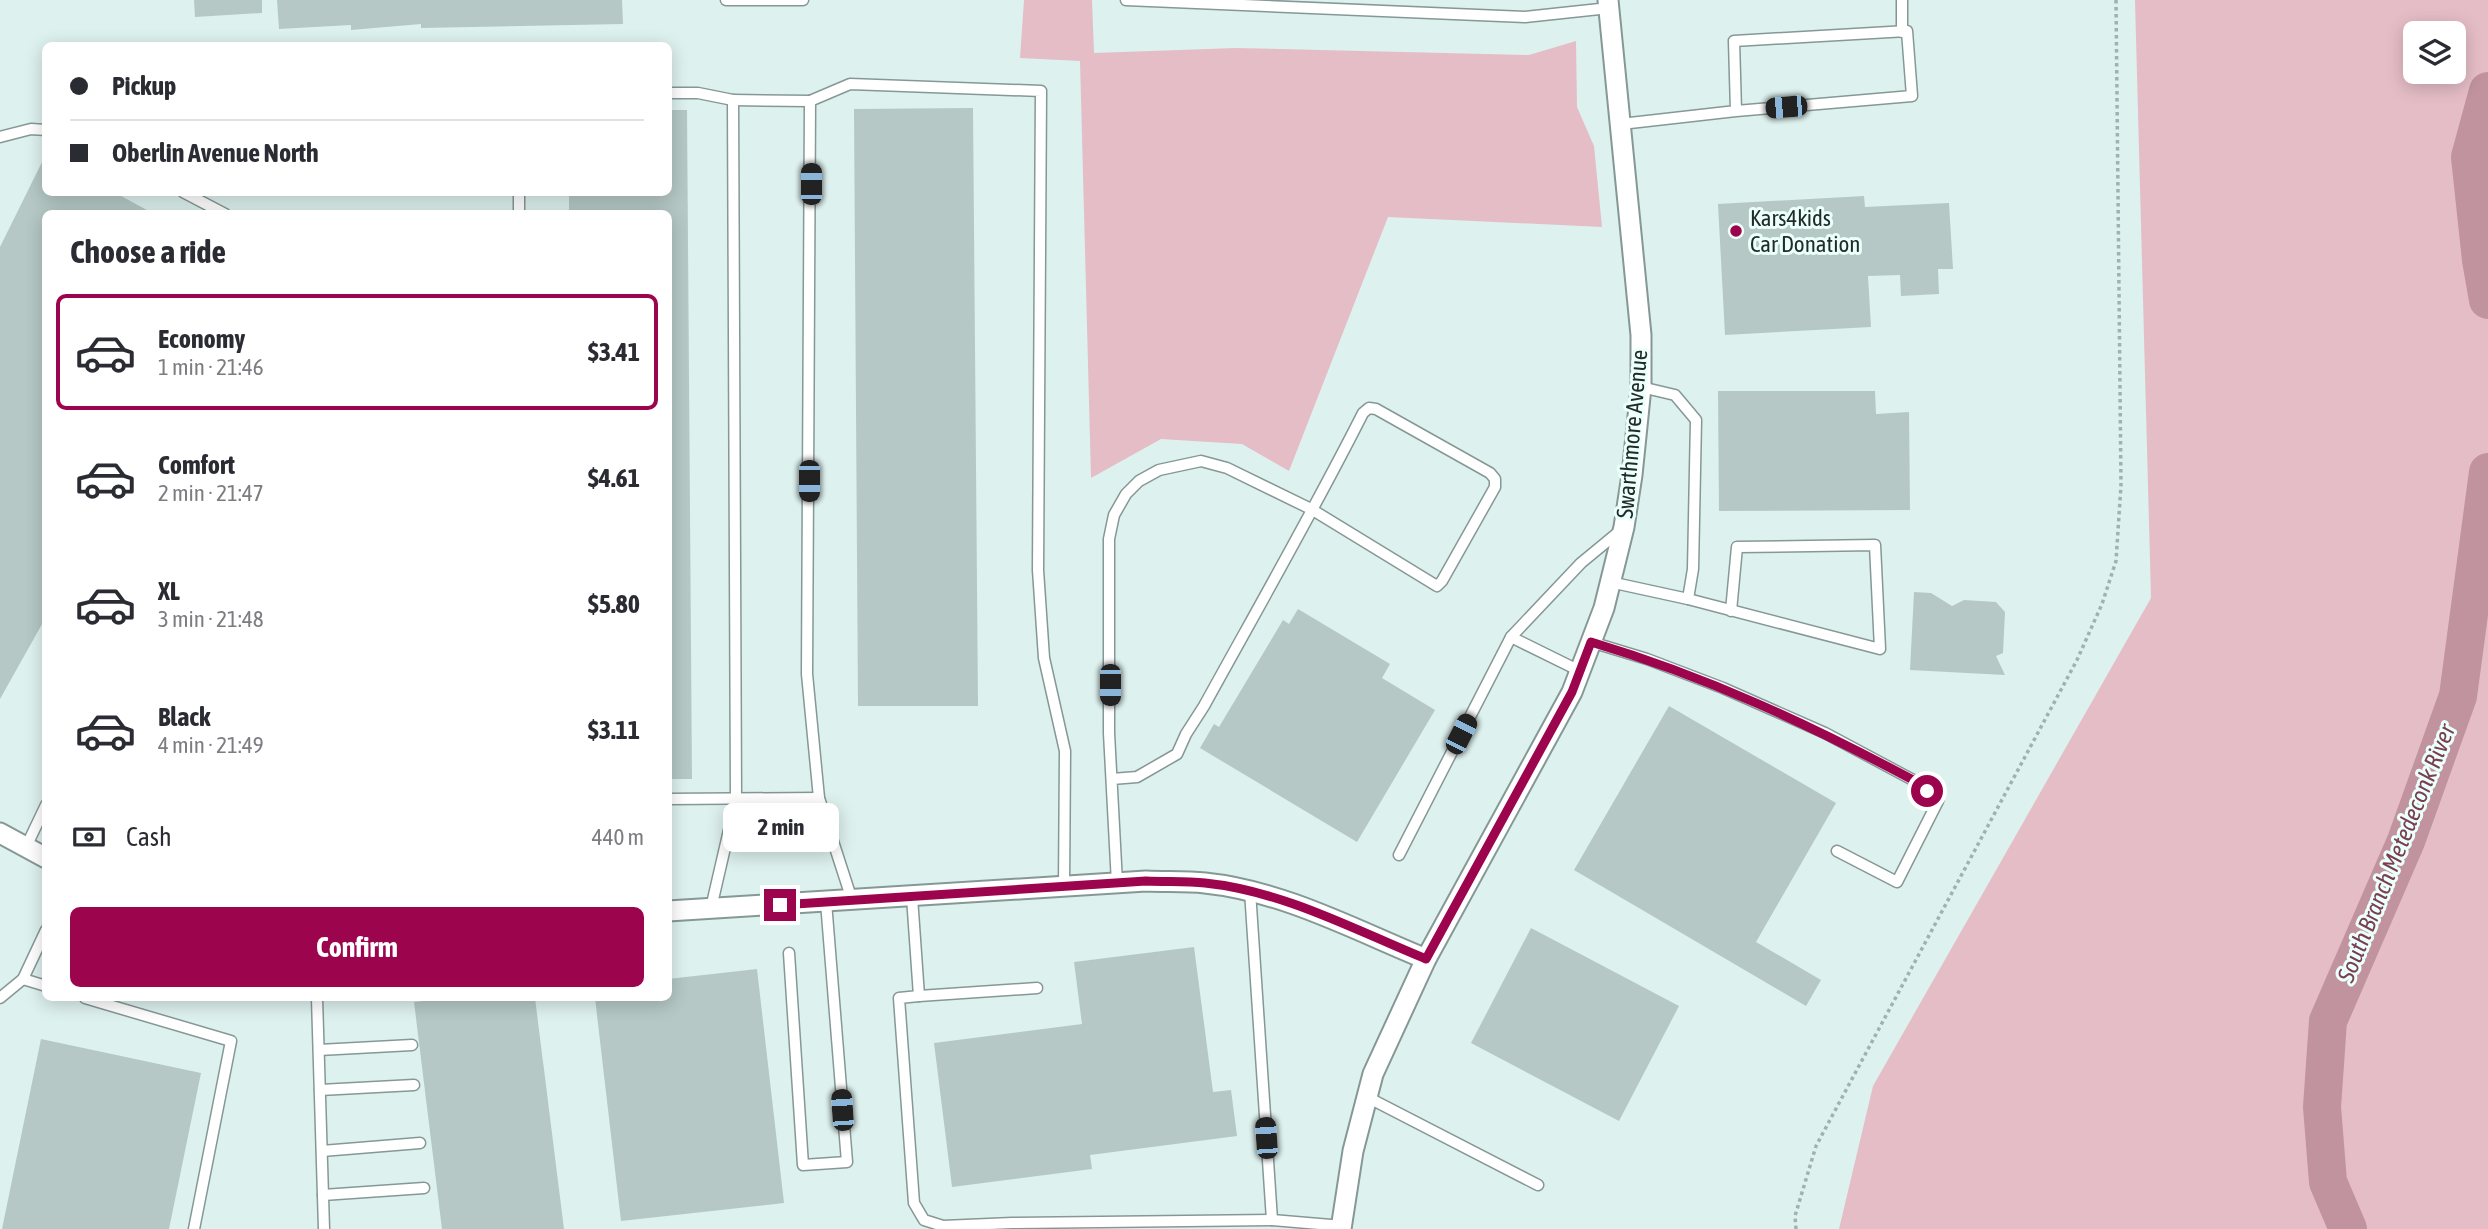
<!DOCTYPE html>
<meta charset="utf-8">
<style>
:root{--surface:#fff;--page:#f7f7f7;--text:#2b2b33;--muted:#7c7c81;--line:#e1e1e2;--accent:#9d044e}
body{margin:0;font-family:"Asap Condensed",sans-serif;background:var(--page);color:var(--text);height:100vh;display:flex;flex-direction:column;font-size:26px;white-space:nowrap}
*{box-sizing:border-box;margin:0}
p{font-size:23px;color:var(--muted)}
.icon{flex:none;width:38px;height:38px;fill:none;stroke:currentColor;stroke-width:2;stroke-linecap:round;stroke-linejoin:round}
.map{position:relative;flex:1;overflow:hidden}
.side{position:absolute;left:42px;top:210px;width:630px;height:791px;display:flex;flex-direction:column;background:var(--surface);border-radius:10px;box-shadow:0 4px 18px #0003}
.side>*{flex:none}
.top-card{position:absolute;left:42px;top:42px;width:630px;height:154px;border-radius:10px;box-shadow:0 4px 18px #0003;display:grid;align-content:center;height:154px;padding:0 28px;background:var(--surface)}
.tools{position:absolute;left:2403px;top:21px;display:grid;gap:14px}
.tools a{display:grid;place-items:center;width:63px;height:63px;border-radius:10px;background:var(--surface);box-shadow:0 4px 18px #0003;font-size:35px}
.end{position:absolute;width:32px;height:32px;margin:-16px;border:9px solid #9d044e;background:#fff;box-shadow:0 0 0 4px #fff}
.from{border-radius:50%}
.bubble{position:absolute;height:49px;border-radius:10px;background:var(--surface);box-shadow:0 4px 18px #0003;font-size:23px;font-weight:700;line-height:49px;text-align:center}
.car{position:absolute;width:21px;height:42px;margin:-21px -10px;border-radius:9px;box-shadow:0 0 5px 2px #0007;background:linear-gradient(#222 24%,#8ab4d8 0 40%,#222 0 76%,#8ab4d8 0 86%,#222 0)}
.top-card b{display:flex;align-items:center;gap:24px;height:66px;font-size:26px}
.top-card b+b{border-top:2px solid var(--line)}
.top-card i{width:18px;height:18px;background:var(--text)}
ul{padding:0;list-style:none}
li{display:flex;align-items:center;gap:21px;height:116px;margin:0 14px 10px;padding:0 14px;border:4px solid transparent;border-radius:10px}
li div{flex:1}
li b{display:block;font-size:26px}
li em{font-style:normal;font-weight:700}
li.on{border-color:var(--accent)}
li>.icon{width:63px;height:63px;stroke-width:1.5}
h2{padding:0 28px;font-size:32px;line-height:84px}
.pay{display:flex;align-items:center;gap:18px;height:77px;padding:0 28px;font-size:26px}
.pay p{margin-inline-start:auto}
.cta{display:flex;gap:14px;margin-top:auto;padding:14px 28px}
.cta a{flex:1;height:80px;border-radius:10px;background:var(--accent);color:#fff;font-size:28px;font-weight:700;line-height:80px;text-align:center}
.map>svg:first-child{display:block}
</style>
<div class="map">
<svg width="2488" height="1229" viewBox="0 0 2488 1229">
<rect width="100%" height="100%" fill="#ddf1ee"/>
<!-- green -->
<g fill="#e5bdc7" fill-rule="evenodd">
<polygon points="1024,0 1092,0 1094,53 1236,48 1529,55 1576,41 1577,107 1594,146 1602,227 1388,217 1289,471 1242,444 1161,439 1091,478 1080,61 1020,58"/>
<path d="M2135,0H2488V1229H1839L1873,1086L2151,598ZM2415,33H2454V72H2415Z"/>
</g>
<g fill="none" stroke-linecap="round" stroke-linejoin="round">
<!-- river -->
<g stroke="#c0939e" stroke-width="38">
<polyline points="2488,91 2470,157 2481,260 2488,300"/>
<polyline points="2348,1229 2328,1182 2322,1107 2328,1021 2406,841 2458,696 2488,472"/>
</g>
</g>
<!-- building -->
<g fill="#b5c8c5">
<polygon points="194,0 262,0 262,13 195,17"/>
<polygon points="277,0 622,0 623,24 421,28 421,24 351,30 351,25 279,29"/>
<polygon points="973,108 978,706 858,706 854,109"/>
<polygon points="668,110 687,110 692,779 668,779 668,214 569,214 569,192 668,192"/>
<polygon points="46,154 46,192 114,192 154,214 46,214 46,617 0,699 0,247"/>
<polygon points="1864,196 1865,207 1949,203 1953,269 1938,269 1939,294 1901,296 1900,275 1868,276 1871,327 1725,335 1718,204"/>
<polygon points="1718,391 1875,391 1876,414 1909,412 1910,510 1719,511"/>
<polygon points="1914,592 1931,593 1952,606 1964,600 1996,602 2005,612 2003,653 1996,656 2005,675 1910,670"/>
<polygon points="1298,609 1390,664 1382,678 1435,710 1357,842 1200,748 1214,724 1219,727 1283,620 1289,624"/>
<polygon points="1669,706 1836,803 1756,942 1821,980 1806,1006 1574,870"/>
<polygon points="1531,928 1679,1006 1619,1121 1471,1043"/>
<polygon points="1194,947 1213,1092 1231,1090 1237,1136 1090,1155 1092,1169 952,1187 934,1043 1082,1024 1074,962"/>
<polygon points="757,969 784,1203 621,1221 595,998 668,998 668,979"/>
<polygon points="452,998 535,998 564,1229 442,1229 414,1002"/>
<polygon points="41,1039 201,1073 169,1229 2,1229"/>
</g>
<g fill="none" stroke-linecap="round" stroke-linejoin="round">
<!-- service casing -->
<g stroke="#869895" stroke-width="13">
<g id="service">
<polyline points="726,0 803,0"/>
<polyline points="1126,0 1525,17 1609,8"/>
<polyline points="1902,0 1902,32"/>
<polyline points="668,93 698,93 733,100 736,800 711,908"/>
<polyline points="733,100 810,101"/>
<polyline points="1621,124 1736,111 1912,96 1907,31 1734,41 1736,111"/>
<polyline points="0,137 31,129 46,130"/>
<polyline points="183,192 225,214"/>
<polyline points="519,214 519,192"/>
<polyline points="1610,582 1688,599 1693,569 1696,420 1675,395 1641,387"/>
<polyline points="1688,599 1880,649 1875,545 1737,547 1731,611"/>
<polyline points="1511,637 1580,671"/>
<polyline points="1591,642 1647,659 1723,688 1825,733 1915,781 1938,801 1897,882 1837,851"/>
<path d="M1112,779L1137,777L1177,754L1186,734L1204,706C1258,608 1313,512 1363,413L1369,408L1376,409L1490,473L1495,479V487L1442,581L1437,586L1311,509L1227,468L1201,461L1159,470L1139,481L1126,494L1114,515L1109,539V733L1117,883"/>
<polyline points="668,799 819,798"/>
<polyline points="26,847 46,805"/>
<polyline points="1399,855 1511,637 1581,563 1621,530"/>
<polyline points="1250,891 1272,1220 1343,1226"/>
<polyline points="912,897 919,996 899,998 914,1203 924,1220 943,1226 1012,1223 1272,1220"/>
<polyline points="852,900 819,798 807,674 810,101 850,84 1041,91 1038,570 1044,658 1065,751 1064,887"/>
<polyline points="789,953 803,1165 847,1162 826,902"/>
<polyline points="23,979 46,986"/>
<polyline points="919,996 1037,988"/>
<polyline points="0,998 23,979 46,930"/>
<polyline points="85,998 231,1041 194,1229"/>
<polyline points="317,998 324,1229"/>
<polyline points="319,1050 412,1045"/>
<polyline points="320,1090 414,1085"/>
<polyline points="1367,1097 1538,1185"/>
<polyline points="322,1151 420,1143"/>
<polyline points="323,1195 424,1188"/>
</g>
</g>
<!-- minor casing -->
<g stroke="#869895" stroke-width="23">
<g id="minor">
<polyline points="0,833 46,858"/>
<path d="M668,911L1146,881C1165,882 1186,881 1205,883C1283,891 1355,930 1426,959"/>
<polyline points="1341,1229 1353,1151 1373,1074 1426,959 1572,692 1604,608 1624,527 1632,475 1641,387 1641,335 1608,0"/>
</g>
</g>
<!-- path -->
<polyline stroke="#a1b1af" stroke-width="3.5" stroke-dasharray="3.5 3.5" stroke-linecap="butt" points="1796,1229 1795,1216 1816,1146 2077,660 2102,604 2116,561 2121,485 2116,0"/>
<!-- service -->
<use href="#service" stroke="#fff" stroke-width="10"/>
<!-- minor -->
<use href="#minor" stroke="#fff" stroke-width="19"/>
</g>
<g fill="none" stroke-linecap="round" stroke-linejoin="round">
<!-- route -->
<path stroke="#9d044e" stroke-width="9" d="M780,905L1146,881C1166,882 1186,881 1205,883C1283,891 1355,930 1426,959L1572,692L1591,642C1708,677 1808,724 1915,781L1927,791"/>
</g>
<!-- markers -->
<circle fill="#9d044e" stroke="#ebfffb" stroke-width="2.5" cx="1736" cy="231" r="7"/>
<g text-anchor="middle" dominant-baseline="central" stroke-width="6" stroke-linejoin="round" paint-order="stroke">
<!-- poi labels -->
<g font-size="23" fill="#232b2a" stroke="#ebfffb" text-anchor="start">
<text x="1750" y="218">Kars4kids<tspan x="1750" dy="26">Car Donation</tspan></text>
</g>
<!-- street labels -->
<g font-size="23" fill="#232b2a" stroke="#ebfffb">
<text transform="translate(1632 434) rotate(-85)">Swarthmore Avenue</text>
</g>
<!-- water labels -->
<g font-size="24" font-style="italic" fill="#7b3e51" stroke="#ebfffb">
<text transform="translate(2396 853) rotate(-68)">South Branch Metedeconk River</text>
</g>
</g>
</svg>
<div class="tools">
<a><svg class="icon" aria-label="layers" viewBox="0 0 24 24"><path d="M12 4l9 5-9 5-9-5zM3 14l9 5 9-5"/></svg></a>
</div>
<i class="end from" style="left:1927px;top:791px"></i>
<i class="end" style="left:780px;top:905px"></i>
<div class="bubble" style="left:723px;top:803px;width:116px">2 min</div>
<i class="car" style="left:1786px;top:107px;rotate:265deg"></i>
<i class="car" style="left:811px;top:184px;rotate:0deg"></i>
<i class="car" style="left:809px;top:481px;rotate:180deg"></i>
<i class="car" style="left:1110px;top:685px;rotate:180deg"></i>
<i class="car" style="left:1461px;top:734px;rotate:27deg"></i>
<i class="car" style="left:842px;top:1110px;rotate:356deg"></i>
<i class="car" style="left:1266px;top:1138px;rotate:356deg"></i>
<div class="top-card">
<b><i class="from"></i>Pickup</b>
<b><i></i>Oberlin Avenue North</b>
</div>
<section class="side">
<h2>Choose a ride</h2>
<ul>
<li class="on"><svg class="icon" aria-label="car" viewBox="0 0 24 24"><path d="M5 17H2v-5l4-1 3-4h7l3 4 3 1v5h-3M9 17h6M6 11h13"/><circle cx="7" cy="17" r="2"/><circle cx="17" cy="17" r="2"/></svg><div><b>Economy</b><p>1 min · 21:46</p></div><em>$3.41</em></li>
<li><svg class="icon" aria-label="car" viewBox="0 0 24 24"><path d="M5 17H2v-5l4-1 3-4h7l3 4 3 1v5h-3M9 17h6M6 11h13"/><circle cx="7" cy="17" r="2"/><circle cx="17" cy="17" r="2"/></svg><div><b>Comfort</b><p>2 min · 21:47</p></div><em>$4.61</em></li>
<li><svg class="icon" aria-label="car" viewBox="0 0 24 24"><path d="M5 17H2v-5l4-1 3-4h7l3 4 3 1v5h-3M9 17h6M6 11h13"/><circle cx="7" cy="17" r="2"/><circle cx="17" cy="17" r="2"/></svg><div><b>XL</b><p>3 min · 21:48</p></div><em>$5.80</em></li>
<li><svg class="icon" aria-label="car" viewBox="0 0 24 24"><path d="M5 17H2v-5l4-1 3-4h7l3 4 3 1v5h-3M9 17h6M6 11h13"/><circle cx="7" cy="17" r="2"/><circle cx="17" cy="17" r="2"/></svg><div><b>Black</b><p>4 min · 21:49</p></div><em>$3.11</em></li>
</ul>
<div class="pay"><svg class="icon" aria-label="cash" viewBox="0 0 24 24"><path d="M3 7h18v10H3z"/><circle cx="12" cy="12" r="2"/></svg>Cash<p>440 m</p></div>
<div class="cta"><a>Confirm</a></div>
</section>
</div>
